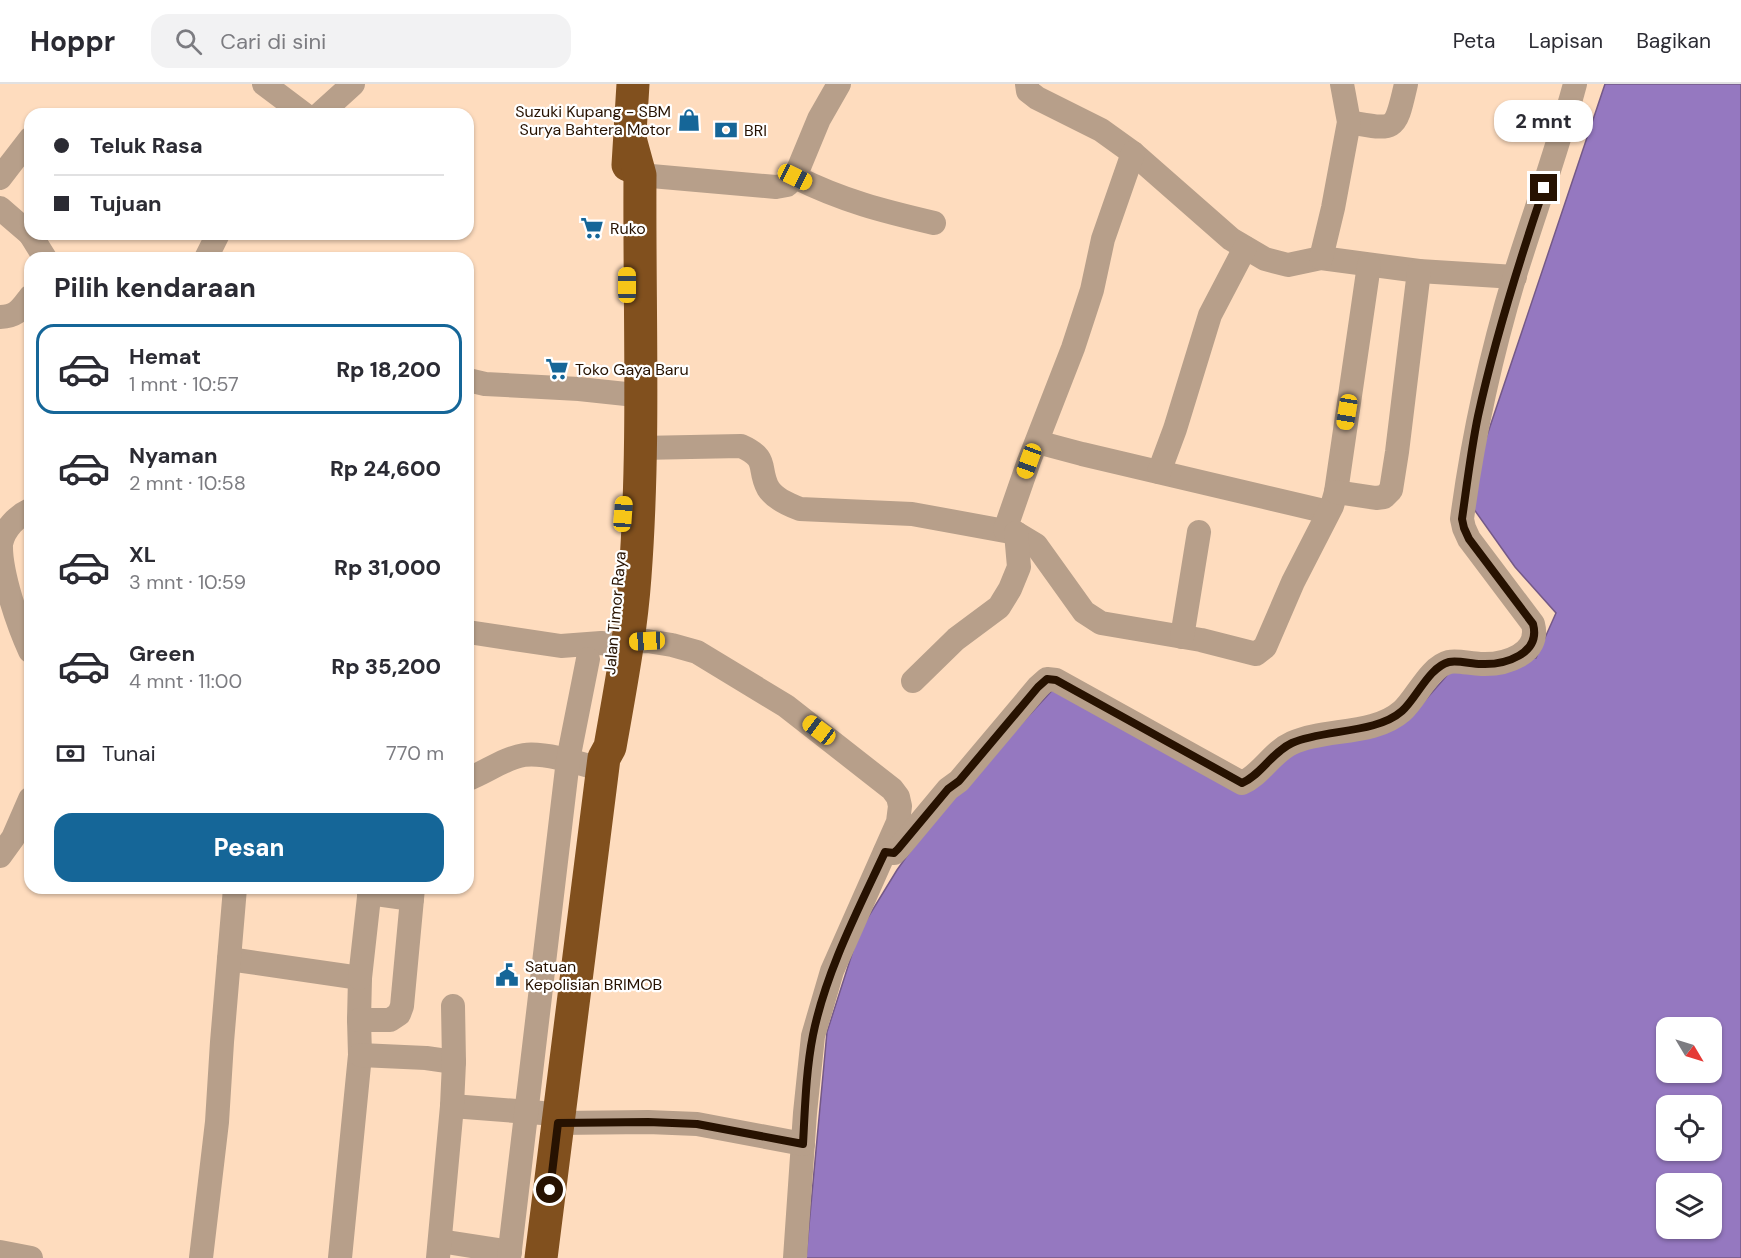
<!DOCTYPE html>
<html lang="id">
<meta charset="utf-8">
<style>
:root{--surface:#fff;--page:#f2f2f3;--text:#2b2b33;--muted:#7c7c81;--line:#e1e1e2;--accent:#156698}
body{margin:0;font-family:"DM Sans",sans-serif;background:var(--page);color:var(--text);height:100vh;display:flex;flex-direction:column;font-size:22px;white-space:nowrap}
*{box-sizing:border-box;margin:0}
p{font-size:20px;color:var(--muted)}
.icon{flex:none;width:33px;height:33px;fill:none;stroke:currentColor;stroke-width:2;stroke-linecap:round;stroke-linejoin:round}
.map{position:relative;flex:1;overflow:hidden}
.panel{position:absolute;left:24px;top:168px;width:450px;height:642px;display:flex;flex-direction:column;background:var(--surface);border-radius:18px;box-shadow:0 2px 4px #0004}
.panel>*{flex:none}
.guide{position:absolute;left:24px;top:24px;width:450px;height:132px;border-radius:18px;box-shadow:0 2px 4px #0004;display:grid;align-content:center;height:132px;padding:0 30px;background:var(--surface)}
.needle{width:39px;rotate:128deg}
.tools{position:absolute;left:1656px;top:933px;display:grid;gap:12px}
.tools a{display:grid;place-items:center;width:66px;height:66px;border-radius:12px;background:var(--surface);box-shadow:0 2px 4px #0004;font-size:30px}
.end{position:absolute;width:27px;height:27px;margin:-14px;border:8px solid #271201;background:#fff;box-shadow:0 0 0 3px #fff}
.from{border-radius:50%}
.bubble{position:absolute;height:42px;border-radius:18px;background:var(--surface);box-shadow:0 2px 4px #0004;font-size:20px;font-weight:800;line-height:42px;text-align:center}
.car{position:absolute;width:18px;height:36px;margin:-18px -9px;border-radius:8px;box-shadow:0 0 4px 2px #0007;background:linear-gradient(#f5c518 24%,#345 0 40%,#f5c518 0 76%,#345 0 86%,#f5c518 0)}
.guide b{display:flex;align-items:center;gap:21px;height:57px;font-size:22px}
.guide b+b{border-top:2px solid var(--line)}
.guide i{width:15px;height:15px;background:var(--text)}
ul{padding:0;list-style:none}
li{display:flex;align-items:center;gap:18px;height:90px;margin:0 12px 9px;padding:0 18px;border:3px solid transparent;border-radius:18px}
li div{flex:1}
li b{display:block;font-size:22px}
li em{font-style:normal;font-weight:800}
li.active{border-color:var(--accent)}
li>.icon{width:54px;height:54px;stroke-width:1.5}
h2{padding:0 30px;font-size:27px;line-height:72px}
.pay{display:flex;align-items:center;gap:15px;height:66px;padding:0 30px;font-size:22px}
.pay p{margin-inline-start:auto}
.primary-button{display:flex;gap:12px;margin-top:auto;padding:12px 30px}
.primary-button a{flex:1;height:69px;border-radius:18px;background:var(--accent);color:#fff;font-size:24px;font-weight:800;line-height:69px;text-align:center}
header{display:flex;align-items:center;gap:36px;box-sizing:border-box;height:84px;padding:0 30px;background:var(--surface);border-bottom:2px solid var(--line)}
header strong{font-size:28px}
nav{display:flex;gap:33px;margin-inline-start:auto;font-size:21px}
.search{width:420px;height:54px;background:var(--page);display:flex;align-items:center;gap:15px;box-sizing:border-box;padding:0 21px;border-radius:18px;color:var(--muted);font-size:22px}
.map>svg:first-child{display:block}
</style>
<header>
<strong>Hoppr</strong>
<div class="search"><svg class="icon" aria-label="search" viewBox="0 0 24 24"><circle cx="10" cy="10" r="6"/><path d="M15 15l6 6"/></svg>Cari di sini</div>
<nav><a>Peta</a><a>Lapisan</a><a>Bagikan</a></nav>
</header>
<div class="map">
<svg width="1741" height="1174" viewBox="0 0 1741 1174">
<rect width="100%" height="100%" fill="#fedcbe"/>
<!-- water -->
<path fill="#9578c0" stroke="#745987" stroke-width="1.5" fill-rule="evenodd" d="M1605,0H1741V1174H806L827,948L859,848L897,786L934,734L1059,599L1244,701L1292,662L1420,622L1457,580L1536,574L1556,529L1515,483L1466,414ZM1666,944H1712V988H1666ZM1666,1022H1712V1066H1666ZM1666,1100H1712V1144H1666Z"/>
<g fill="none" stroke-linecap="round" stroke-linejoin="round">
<!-- minor -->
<g stroke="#b79f8a" stroke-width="24">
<polyline points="264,0 304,30"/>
<path d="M839,0L819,35L795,93C843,117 883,127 934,139"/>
<polyline points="1027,0 1028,7 1037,14 1101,46 1133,69 1231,155 1265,175 1288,181 1321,174 1419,187 1515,193"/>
<polyline points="320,30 353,0"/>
<path d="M1349,38C1397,47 1395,47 1406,0"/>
<polyline points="640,91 776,103 787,101 795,93"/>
<polyline points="0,94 30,55"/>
<polyline points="0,124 30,150"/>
<polyline points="30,150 45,174"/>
<polyline points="206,174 218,150"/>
<polyline points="1321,174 1333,124 1349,38 1342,0"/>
<path d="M0,233C17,232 20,226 30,213"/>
<polyline points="468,296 485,300 579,305 626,310"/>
<polyline points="1037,358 1082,370 1328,428"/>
<path d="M640,364L741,362C770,375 757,383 768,404C774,414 789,421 800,425L912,430L1016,449L1036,461L1084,528L1101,539L1201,556L1256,570L1265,563L1293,498L1332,422L1336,408L1369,181"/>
<polyline points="1159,388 1175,345 1210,231 1245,164"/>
<polyline points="1336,408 1376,414 1384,413 1391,406 1397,368 1419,187"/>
<path d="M30,426C17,432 4,445 1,460C0,488 18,541 30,567"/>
<polyline points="1005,446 1029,377 1073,264 1092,206 1103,155 1133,69"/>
<polyline points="468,548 561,562 601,559 615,561"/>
<polyline points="1182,553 1199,448"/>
<polyline points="628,558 647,557 672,561 697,568 786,622 892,705 898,713 900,722 898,738 832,887 813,952 805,1029 795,1174"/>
<polyline points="913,597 956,555 999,523 1010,505 1019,483 1016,449"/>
<path d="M468,695C486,688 505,674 524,671C545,668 582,680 603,686"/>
<path d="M885,768L894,769L898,765L948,705L959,697L1038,603L1047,595L1056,596L1242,699C1261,691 1272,668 1292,659C1324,644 1374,652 1402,627C1416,615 1429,583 1449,578C1458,576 1471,580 1481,580C1505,581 1541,570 1533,540L1469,455L1464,444L1462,435C1473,352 1491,271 1515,191C1535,127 1558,64 1575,0"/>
<polyline points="0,772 13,754 30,715"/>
<polyline points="369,809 412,815"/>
<polyline points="229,875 360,894 359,936 360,971 340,1174"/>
<polyline points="360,894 370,804"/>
<polyline points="359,936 390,936 399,930 402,922 413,804"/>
<polyline points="360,971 426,974 454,978"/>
<polyline points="452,1022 542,1029"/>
<polyline points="558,1039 648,1038 697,1040 803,1060"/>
<polyline points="440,1157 510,1168"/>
<polyline points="0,1168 31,1174"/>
<polyline points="201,1174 217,1038 222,958 235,804"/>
<polyline points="438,1174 452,1022 454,978 453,922"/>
<polyline points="509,1174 568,676 588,575"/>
</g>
<!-- highway -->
<g stroke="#81501e" stroke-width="33">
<polyline points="628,81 633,0"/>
<path d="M541,1174L604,674L610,663C620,606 631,549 635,492C645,359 639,224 640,91L631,58"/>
</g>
</g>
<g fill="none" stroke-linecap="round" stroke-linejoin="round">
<!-- route -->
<path stroke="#271201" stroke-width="8" d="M550,1106L558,1039L648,1038L697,1040L803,1060C805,1024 806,986 813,951C826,887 858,826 885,768L894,769L898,765L948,705L959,697L1038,603L1047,595L1056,596L1242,699C1261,691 1272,668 1292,659C1323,645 1376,650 1402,627C1416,615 1429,583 1449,578C1458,576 1471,580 1481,580C1505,581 1541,570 1533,540L1469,455L1464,444L1462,435C1467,400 1471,366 1478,332C1495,254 1519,178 1544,104"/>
</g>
<!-- icons -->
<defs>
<g id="shop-bare" transform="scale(1.8)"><path d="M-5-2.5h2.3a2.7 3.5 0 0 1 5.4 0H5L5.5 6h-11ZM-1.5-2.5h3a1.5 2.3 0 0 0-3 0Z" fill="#156698" stroke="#fff" stroke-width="2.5" paint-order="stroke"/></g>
<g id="bank-bare" transform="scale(1.8)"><path d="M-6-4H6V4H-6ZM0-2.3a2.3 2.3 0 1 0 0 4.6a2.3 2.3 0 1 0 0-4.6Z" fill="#156698" stroke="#fff" stroke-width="2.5" paint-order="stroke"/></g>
<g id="supermarket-bare" transform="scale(1.8)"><path d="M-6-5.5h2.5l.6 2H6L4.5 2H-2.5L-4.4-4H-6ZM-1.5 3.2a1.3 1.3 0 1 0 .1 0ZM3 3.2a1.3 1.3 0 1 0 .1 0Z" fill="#156698" stroke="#fff" stroke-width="2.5" paint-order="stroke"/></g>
<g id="civic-bare" transform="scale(1.8)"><path d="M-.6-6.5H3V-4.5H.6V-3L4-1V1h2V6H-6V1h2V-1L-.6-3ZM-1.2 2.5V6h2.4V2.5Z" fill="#156698" stroke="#fff" stroke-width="2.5" paint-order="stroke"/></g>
</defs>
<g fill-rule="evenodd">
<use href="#shop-bare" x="689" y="36"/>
<use href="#bank-bare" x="726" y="46"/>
<use href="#supermarket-bare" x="592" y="144"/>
<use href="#supermarket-bare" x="557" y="285"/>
<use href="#civic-bare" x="507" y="891"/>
</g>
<g text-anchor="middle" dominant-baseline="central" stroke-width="4.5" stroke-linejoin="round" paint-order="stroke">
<!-- poi labels -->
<g font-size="16" fill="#271201" stroke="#fff" text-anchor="start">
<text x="671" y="27" text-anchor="end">Suzuki Kupang - SBM<tspan x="671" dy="18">Surya Bahtera Motor</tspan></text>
<text x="744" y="46">BRI</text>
<text x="610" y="144">Ruko</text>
<text x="575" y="285">Toko Gaya Baru</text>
<text x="525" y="882">Satuan<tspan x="525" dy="18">Kepolisian BRIMOB</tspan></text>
</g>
<!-- street labels -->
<g font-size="16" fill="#271201" stroke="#fff">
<text transform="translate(615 529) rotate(-85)">Jalan Timor Raya</text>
</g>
</g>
</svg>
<div class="tools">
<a><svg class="needle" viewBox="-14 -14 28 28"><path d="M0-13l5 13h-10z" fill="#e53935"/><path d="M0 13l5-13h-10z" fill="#7c7c81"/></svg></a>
<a><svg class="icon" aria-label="locate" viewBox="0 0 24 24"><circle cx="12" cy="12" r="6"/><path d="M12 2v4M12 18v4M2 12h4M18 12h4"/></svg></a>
<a><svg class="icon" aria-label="layers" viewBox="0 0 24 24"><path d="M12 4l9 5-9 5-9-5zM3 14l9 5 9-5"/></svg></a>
</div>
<i class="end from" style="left:550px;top:1106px"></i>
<i class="end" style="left:1544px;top:104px"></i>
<div class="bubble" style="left:1494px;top:16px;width:99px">2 mnt</div>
<i class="car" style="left:795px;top:93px;rotate:116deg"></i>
<i class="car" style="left:627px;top:201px;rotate:0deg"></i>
<i class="car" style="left:1347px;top:328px;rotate:189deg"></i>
<i class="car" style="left:1029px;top:377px;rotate:200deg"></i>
<i class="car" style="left:623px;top:430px;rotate:4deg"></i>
<i class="car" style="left:647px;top:557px;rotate:267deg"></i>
<i class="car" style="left:819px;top:646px;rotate:307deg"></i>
<div class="guide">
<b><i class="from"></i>Teluk Rasa</b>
<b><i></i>Tujuan</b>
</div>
<section class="panel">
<h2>Pilih kendaraan</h2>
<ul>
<li class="active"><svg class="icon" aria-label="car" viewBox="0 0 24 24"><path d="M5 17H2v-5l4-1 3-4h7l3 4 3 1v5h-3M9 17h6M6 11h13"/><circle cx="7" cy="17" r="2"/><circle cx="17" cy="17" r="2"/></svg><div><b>Hemat</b><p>1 mnt · 10:57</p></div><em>Rp 18,200</em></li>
<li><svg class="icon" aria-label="car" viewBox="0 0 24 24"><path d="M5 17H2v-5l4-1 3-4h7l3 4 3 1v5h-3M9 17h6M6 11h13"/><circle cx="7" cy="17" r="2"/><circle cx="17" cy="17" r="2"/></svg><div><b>Nyaman</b><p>2 mnt · 10:58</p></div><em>Rp 24,600</em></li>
<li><svg class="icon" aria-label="car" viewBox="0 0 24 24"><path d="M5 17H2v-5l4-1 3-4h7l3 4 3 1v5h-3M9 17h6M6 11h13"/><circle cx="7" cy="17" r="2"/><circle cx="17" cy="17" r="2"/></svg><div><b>XL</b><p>3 mnt · 10:59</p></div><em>Rp 31,000</em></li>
<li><svg class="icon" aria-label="car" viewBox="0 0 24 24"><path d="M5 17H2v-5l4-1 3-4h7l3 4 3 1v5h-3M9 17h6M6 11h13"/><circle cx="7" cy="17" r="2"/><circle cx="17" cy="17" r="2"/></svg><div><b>Green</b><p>4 mnt · 11:00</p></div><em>Rp 35,200</em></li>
</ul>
<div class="pay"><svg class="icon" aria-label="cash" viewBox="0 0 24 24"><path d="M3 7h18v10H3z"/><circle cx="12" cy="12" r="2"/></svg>Tunai<p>770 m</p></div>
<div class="primary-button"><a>Pesan</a></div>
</section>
</div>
